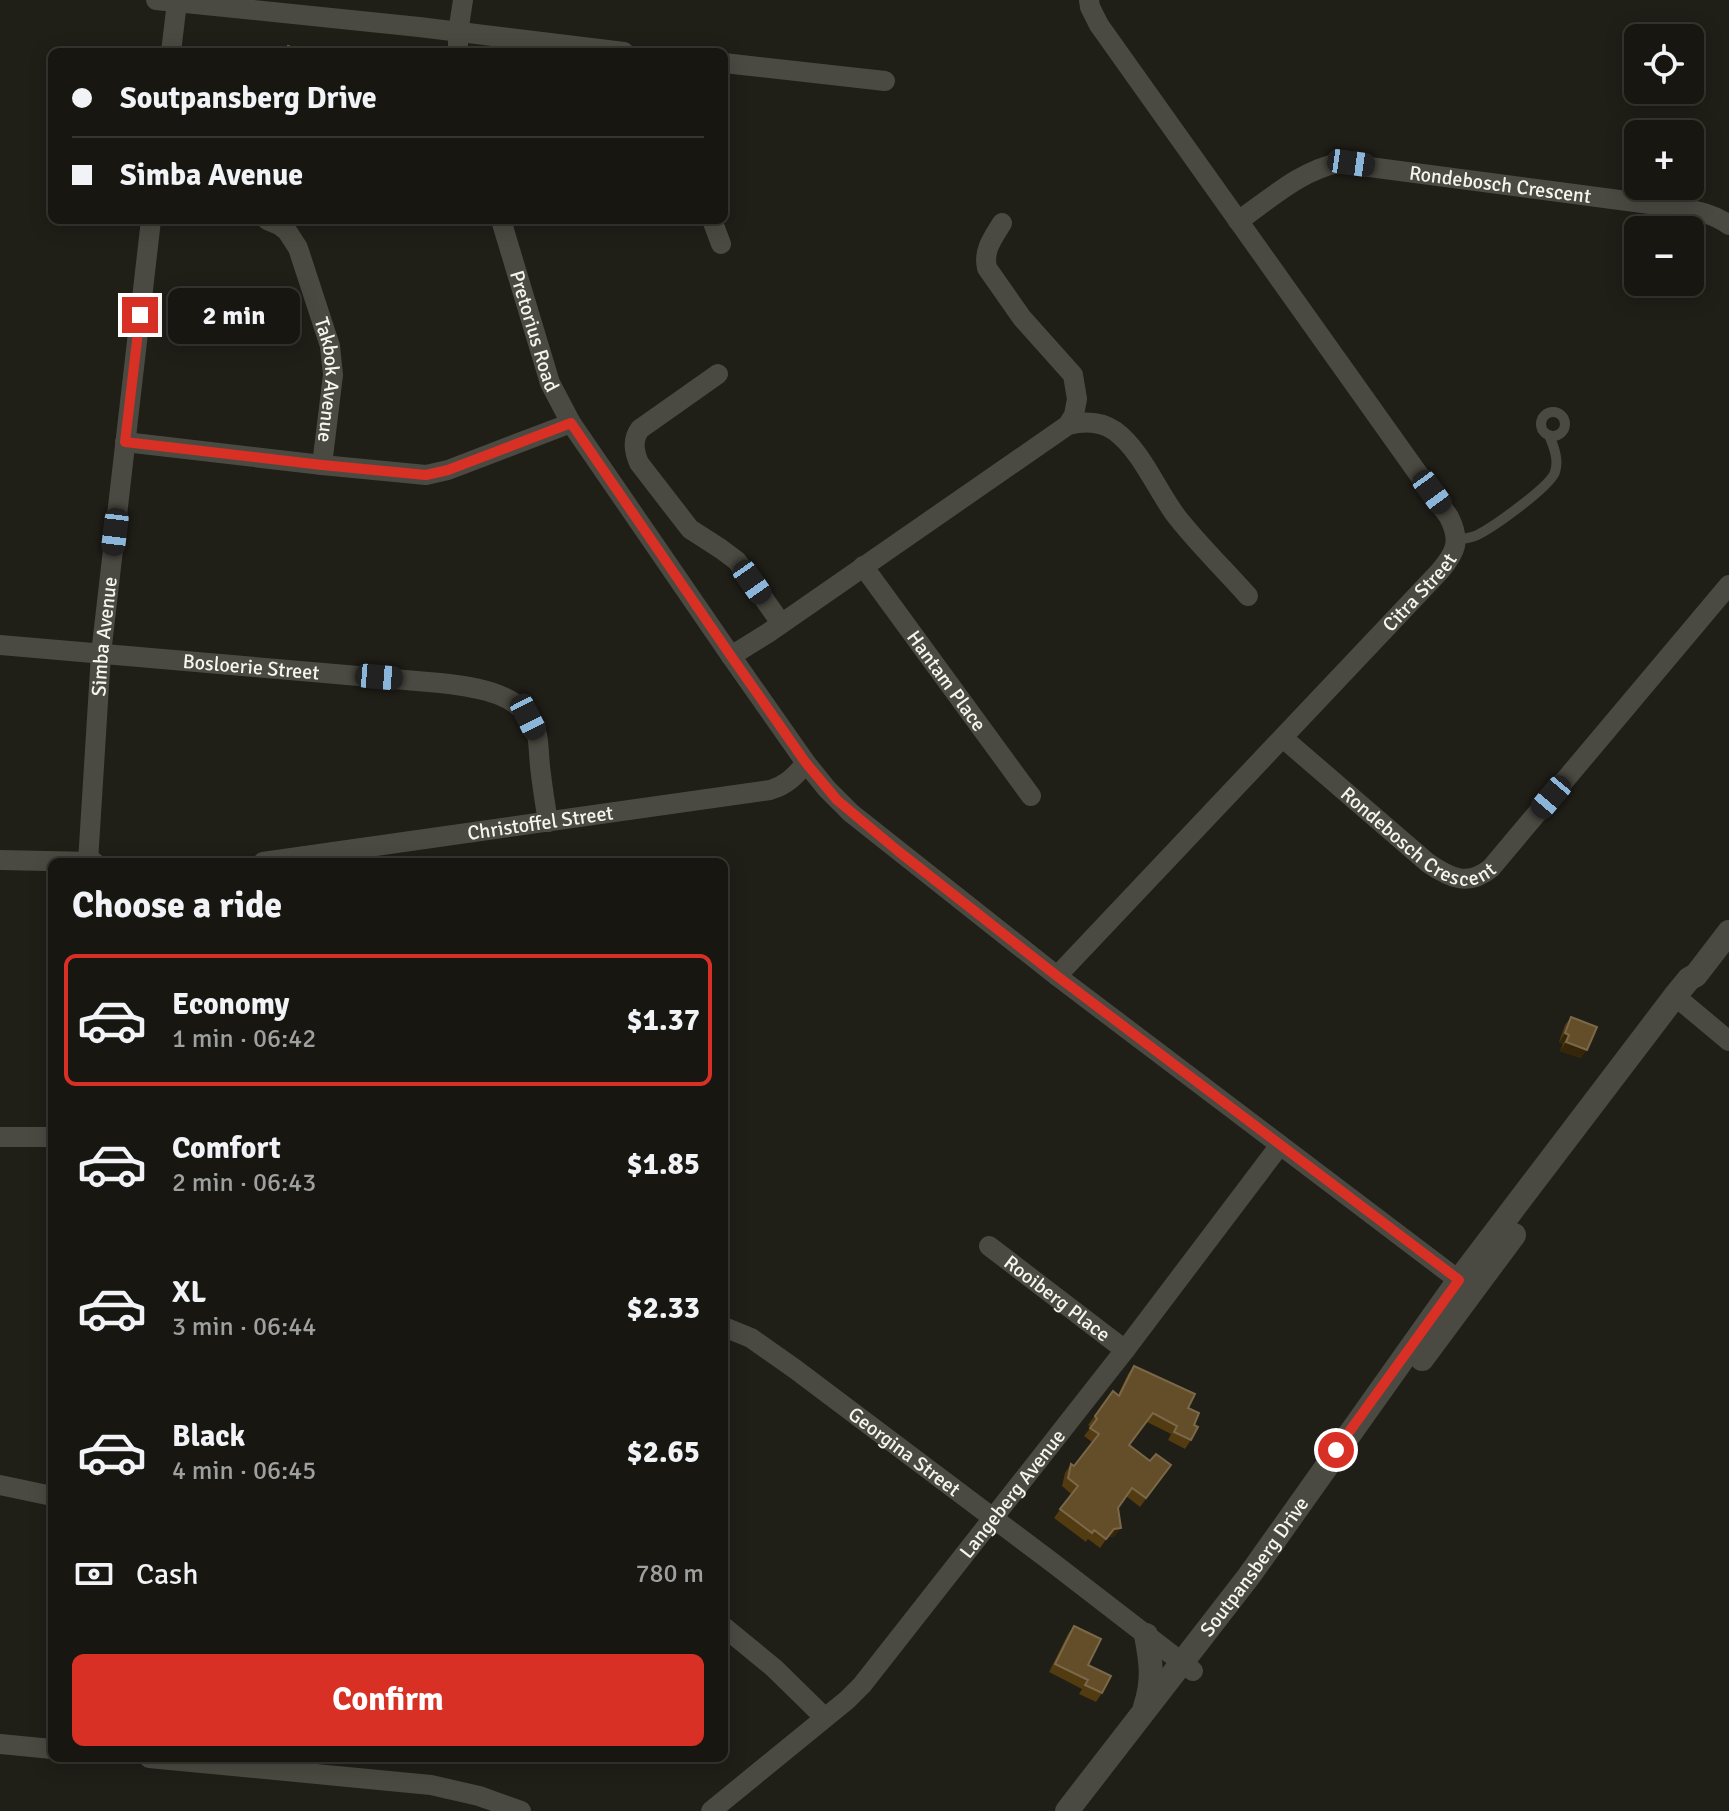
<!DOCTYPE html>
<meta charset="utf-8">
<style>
:root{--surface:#171611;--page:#201f1a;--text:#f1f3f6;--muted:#9e9f9f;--line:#363531;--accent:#d93025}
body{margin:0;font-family:Signika,sans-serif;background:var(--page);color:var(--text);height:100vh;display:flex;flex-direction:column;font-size:30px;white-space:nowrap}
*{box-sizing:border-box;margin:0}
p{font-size:26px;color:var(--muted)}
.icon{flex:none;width:44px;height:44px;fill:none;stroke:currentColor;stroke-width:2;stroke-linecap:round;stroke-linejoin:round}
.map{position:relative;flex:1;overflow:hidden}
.sheet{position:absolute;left:48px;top:858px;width:680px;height:904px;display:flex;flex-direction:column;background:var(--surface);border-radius:12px;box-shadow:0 4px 20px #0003,0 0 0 2px var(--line)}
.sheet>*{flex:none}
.top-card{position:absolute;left:48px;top:48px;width:680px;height:176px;border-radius:12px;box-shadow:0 4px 20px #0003,0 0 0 2px var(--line);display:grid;align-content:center;height:176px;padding:0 24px;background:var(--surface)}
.buttons{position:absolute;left:1624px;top:24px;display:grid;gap:16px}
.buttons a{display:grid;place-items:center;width:80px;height:80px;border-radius:12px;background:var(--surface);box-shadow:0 4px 20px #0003,0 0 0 2px var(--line);font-size:40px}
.end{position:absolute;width:36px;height:36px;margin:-18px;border:10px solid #d93025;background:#fff;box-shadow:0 0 0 4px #fff}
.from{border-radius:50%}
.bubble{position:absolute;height:56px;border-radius:12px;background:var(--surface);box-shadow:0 4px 20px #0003,0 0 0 2px var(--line);font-size:26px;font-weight:700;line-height:56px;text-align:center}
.car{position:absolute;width:24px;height:48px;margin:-24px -12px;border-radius:10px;box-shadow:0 0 6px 2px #0007;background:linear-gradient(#222 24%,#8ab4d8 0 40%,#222 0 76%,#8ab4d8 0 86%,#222 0)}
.top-card b{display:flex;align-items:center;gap:28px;height:76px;font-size:30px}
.top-card b+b{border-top:2px solid var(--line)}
.top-card i{width:20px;height:20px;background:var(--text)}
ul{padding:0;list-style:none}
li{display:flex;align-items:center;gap:24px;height:132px;margin:0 16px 12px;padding:0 8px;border:4px solid transparent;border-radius:12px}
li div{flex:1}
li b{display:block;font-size:30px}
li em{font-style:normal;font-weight:700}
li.current{border-color:var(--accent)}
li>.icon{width:72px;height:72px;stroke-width:1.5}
h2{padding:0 24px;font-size:36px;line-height:96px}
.pay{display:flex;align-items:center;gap:20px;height:88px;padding:0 24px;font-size:30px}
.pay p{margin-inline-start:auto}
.button{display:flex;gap:16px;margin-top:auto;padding:16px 24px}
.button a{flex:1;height:92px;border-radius:12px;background:var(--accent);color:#fff;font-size:32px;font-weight:700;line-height:92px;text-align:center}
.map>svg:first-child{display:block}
</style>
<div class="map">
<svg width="1729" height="1811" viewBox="0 0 1729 1811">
<rect width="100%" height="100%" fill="#1f1e17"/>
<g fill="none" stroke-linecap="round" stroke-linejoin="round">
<!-- service -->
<g stroke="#4b4a42" stroke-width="10">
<circle cx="1553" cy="424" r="12"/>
<path d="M1456,540C1463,539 1469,538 1475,536C1491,529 1550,487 1555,472C1559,460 1554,447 1549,435"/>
</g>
<!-- minor -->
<g stroke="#4b4a42" stroke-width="20">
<polyline points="156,0 419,27 624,52"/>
<polyline points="171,52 177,2"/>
<polyline points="458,52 458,33 463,0"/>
<polyline points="724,63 885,81"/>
<path id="s1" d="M267,220L279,225L287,231L298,248L330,346L333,375L322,465"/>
<path id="s2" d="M501,220L550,383L571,423L731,656L806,763L827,789L851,813L1057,976L1469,1288"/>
<polyline points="712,220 721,244"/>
<path id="s3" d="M1238,221C1269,200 1301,170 1339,163L1680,208C1698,211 1714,214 1729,225"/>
<path d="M1002,223C993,238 983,250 987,268L1022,318L1073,375L1077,399L1074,415L1068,425"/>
<path d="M718,374L640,429C632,440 634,451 639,463L690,529L721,549L737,561L781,623"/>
<polyline points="125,442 322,465 426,475 448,470 571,423"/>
<path id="s4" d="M863,566L1031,796"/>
<path id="s5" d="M0,645L440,683C476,687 527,693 537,735C539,745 539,756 540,766C542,785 545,803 548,822"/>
<path d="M731,656L768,633L1068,425C1084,421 1101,421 1115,431C1142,451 1157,491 1177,517C1199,545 1225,570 1248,596"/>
<path id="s6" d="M1283,738L1428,863C1450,878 1468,887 1491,868L1729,585"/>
<polyline points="0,860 94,862"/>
<path id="s7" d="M88,862L101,654L151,220"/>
<path id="s8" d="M263,862L770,790C787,785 795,776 806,763"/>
<path id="s9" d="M1057,976L1440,571C1456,552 1461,541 1449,517L1099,25L1090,7L1089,0"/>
<polyline points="1675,996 1729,1041"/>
<polyline points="0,1137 52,1137"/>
<path id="s10" d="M989,1246L1125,1350"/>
<path id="s11" d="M724,1327L751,1338L795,1369L1053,1563L1193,1671"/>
<polyline points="0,1485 52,1496"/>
<polyline points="724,1627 774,1668 824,1717"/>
<polyline points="0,1744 52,1749"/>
<polyline points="149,1758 431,1785 479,1796 521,1811"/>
<path id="s12" d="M711,1811L847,1700L862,1685L1125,1350L1280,1145"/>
</g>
<!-- tertiary -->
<g stroke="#4b4a42" stroke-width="24">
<polyline points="1422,1359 1514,1235"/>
<path d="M1145,1707C1154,1679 1151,1662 1146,1635"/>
<path id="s13" d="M1067,1811L1249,1576L1459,1280L1675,996L1689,979L1696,975L1729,932"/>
</g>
</g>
<!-- wall -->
<g fill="#523a11">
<polygon points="1571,1017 1581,1058 1560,1051 1563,1044 1559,1042 1565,1025"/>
<polygon points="1134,1366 1188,1408 1194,1425 1191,1440 1185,1449 1168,1440 1171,1434 1147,1422 1130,1445 1150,1461 1171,1465 1140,1507 1126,1496 1118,1508 1115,1536 1108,1537 1100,1548 1088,1539 1086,1542 1054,1518 1071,1494 1062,1486 1065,1473 1071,1464 1074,1466 1092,1442 1084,1436 1091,1427 1088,1425 1113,1391 1118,1395 1128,1374"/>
<polygon points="1074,1626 1088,1665 1102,1693 1096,1702 1079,1694 1082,1689 1049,1672 1068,1634"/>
</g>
<!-- shaded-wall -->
<g fill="#362609">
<polygon points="1565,1033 1569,1035 1563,1044 1559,1042"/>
<polygon points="1566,1042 1587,1050 1581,1058 1560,1051"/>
<polygon points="1121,1528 1115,1536 1108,1537 1100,1548 1114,1529"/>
</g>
<!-- building -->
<g fill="#644e29" stroke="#7a6848" stroke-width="2">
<polygon points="288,46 302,52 285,52"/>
<polygon points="360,48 378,49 378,52 359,52"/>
<polygon points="222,49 243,50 243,52 222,52"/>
<polygon points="1571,1017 1597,1027 1587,1050 1566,1042 1569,1035 1565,1033"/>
<polygon points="1134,1366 1195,1394 1188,1408 1199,1413 1194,1425 1198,1427 1191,1440 1174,1432 1177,1426 1153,1413 1129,1445 1150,1461 1156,1454 1171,1465 1146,1498 1132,1488 1118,1508 1121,1528 1114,1529 1106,1539 1094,1530 1092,1533 1060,1509 1078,1486 1068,1478 1071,1464 1074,1466 1099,1434 1090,1428 1097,1419 1095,1416 1113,1391 1119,1396"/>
<polygon points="1074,1626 1101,1639 1088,1665 1111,1676 1102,1693 1085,1685 1088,1680 1055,1664"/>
</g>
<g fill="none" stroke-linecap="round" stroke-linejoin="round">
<!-- route -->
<polyline stroke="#d93025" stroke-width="10" points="140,315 125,442 322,465 426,475 448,470 571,423 731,656 806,763 837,800 898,851 1057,976 1459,1280 1336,1450"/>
</g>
<g text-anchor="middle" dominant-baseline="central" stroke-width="6" stroke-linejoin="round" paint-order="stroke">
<!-- street labels -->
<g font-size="20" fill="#f5f5f0" stroke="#16150f">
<text stroke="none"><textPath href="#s3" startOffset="280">Rondebosch Crescent</textPath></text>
<text stroke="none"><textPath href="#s2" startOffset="116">Pretorius Road</textPath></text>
<text stroke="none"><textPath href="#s1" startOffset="180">Takbok Avenue</textPath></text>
<text stroke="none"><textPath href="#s9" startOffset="528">Citra Street</textPath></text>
<text stroke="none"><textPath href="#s7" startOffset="226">Simba Avenue</textPath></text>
<text stroke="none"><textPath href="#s5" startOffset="252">Bosloerie Street</textPath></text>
<text stroke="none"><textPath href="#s4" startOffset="142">Hantam Place</textPath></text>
<text stroke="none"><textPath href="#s6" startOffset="172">Rondebosch Crescent</textPath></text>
<text stroke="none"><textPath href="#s8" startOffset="280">Christoffel Street</textPath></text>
<text stroke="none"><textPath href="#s10" startOffset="86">Rooiberg Place</textPath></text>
<text stroke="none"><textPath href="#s11" startOffset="220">Georgina Street</textPath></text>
<text stroke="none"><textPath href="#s12" startOffset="440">Langeberg Avenue</textPath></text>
<text stroke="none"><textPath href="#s13" startOffset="308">Soutpansberg Drive</textPath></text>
</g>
</g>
</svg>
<div class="buttons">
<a><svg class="icon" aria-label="locate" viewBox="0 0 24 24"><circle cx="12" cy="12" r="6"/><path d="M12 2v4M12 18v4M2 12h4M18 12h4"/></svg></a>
<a>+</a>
<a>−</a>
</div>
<i class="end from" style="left:1336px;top:1450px"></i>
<i class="end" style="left:140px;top:315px"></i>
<div class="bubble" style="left:168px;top:288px;width:132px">2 min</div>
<i class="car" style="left:1351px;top:163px;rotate:98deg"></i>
<i class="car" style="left:1432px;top:492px;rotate:144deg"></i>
<i class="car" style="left:115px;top:532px;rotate:187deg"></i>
<i class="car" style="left:752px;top:582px;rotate:145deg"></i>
<i class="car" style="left:379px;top:677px;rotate:95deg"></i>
<i class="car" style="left:528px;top:717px;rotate:153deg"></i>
<i class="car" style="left:1551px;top:797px;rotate:220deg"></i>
<div class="top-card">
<b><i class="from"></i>Soutpansberg Drive</b>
<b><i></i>Simba Avenue</b>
</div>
<section class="sheet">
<h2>Choose a ride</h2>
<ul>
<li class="current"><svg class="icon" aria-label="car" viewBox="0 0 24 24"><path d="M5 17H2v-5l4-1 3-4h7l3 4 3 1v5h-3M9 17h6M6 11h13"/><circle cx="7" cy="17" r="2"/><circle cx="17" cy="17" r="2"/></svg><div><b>Economy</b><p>1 min · 06:42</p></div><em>$1.37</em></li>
<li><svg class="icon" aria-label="car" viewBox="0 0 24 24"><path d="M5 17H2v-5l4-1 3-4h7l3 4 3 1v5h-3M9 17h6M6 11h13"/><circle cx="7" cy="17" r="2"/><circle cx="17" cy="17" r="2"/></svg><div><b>Comfort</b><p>2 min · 06:43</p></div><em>$1.85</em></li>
<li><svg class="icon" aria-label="car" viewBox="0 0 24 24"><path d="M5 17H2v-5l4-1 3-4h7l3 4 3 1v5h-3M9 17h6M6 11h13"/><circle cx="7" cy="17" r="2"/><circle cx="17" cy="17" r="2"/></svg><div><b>XL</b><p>3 min · 06:44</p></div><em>$2.33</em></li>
<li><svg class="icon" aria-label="car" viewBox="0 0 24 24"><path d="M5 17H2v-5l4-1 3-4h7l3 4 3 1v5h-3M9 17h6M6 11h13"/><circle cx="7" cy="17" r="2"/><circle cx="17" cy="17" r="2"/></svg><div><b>Black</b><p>4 min · 06:45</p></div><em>$2.65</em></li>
</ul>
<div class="pay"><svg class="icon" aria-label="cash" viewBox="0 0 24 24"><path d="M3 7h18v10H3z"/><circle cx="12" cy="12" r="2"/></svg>Cash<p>780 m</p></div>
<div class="button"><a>Confirm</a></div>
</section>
</div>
